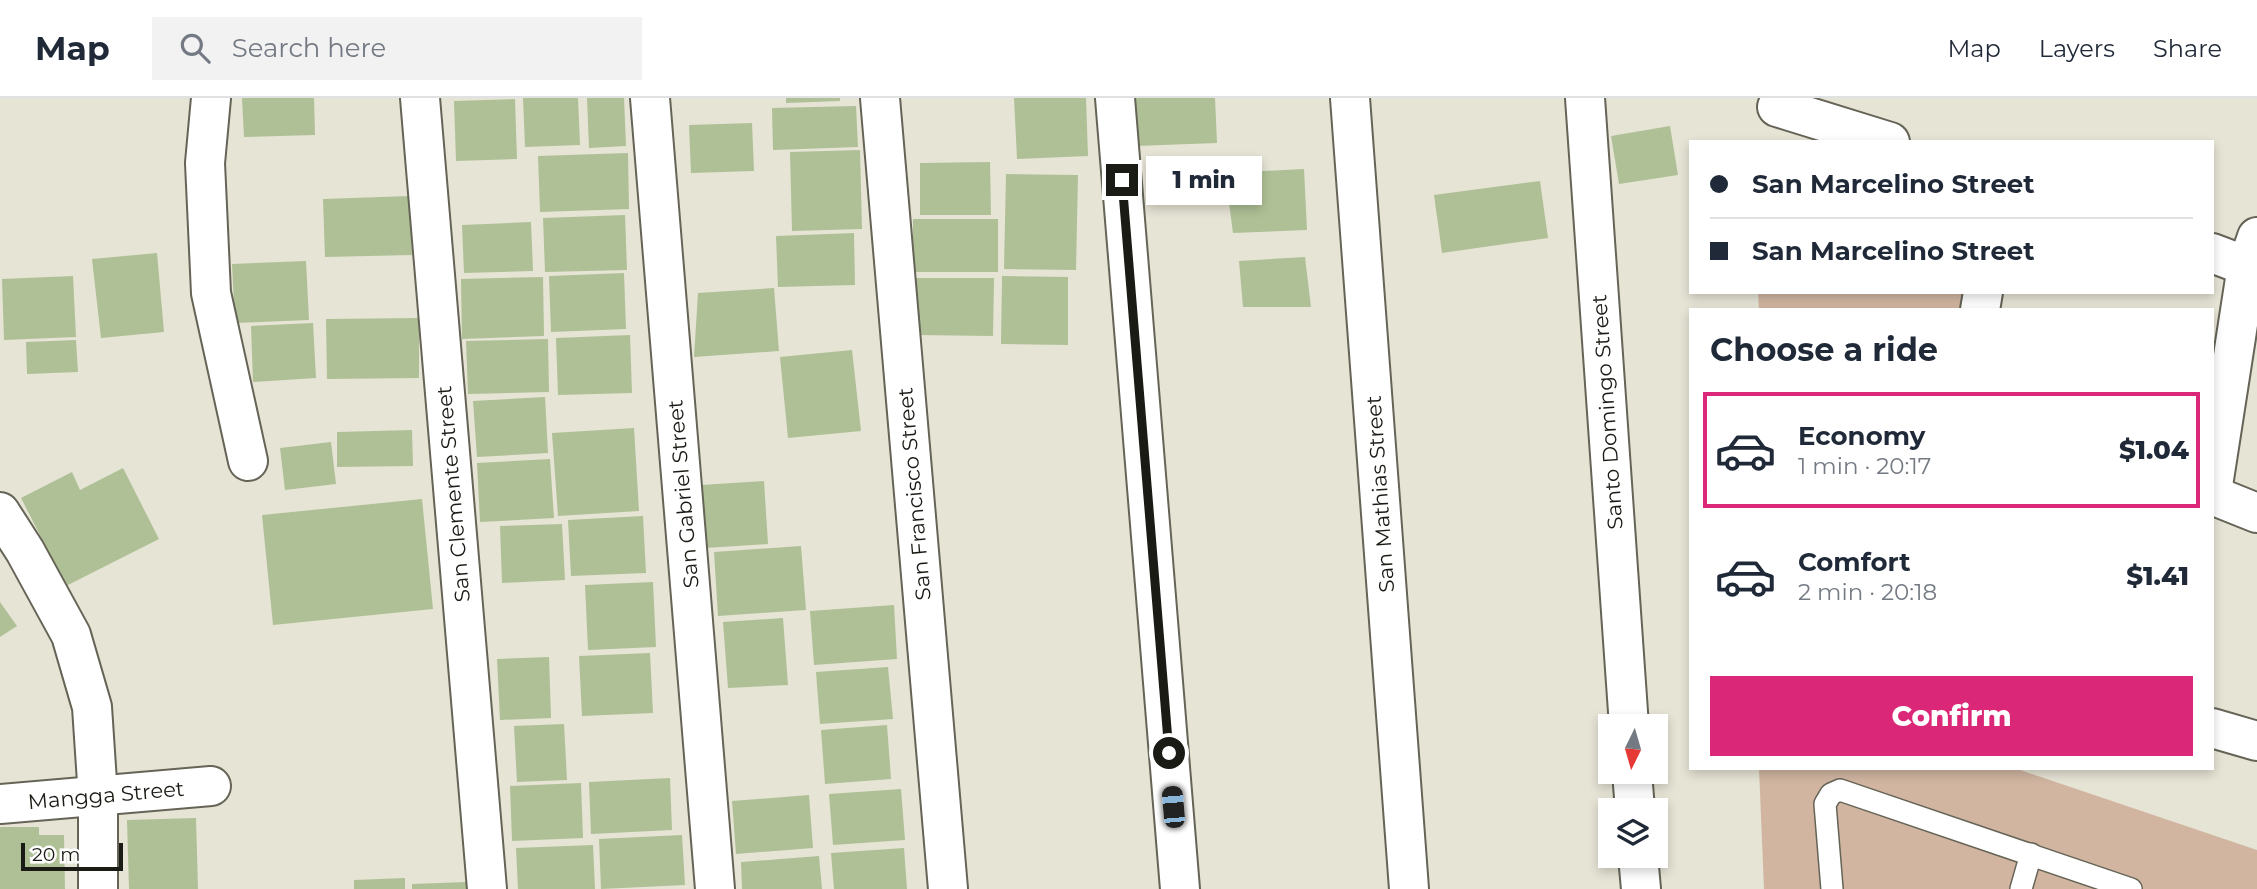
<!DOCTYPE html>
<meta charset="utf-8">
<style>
:root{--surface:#fff;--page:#f2f2f3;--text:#1f2937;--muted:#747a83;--line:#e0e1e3;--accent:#db2777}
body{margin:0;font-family:Montserrat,sans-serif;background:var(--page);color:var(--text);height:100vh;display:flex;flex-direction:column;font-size:26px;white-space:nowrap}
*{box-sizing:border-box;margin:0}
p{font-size:23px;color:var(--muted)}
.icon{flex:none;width:38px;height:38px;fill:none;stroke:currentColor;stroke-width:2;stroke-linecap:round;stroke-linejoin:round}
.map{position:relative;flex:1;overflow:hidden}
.drawer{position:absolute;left:1689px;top:210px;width:525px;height:462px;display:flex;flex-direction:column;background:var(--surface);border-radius:0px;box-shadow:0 4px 10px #0003}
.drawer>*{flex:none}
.hud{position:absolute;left:1689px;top:42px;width:525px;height:154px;border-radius:0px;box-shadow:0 4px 10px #0003;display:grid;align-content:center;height:154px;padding:0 21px;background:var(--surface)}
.needle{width:46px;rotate:185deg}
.controls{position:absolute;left:1598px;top:616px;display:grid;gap:14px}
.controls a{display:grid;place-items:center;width:70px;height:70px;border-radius:0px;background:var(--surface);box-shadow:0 4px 10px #0003;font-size:35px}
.scale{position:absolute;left:21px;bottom:18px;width:102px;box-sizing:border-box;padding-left:7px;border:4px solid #1b1b15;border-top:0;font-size:19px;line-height:24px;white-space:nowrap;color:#1b1b15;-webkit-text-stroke:5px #fff;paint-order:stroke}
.end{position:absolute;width:32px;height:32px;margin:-16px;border:9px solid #1b1b15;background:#fff;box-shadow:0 0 0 4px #fff}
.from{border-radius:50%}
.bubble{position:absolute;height:49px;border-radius:0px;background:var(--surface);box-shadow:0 4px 10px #0003;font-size:23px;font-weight:800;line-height:49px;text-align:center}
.car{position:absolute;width:21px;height:42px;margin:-21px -10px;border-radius:9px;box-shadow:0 0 5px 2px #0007;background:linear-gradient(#222 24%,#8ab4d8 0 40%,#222 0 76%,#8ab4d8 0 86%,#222 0)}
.hud b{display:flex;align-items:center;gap:24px;height:66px;font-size:26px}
.hud b+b{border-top:2px solid var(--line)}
.hud i{width:18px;height:18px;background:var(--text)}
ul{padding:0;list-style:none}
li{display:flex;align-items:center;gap:21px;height:116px;margin:0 14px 10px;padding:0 7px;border:4px solid transparent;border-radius:0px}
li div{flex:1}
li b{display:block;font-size:26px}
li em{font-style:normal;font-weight:800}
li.active{border-color:var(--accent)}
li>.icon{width:63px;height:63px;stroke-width:1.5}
h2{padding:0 21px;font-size:32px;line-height:84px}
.cta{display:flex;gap:14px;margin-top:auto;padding:14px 21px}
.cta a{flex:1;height:80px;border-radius:0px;background:var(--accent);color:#fff;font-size:28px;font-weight:800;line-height:80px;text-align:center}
header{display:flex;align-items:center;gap:42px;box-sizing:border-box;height:98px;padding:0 35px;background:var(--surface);border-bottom:2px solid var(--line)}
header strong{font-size:33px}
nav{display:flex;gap:38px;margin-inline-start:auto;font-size:24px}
.search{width:490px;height:63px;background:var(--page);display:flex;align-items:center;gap:18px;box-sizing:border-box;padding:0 24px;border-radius:0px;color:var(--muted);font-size:26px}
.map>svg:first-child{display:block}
</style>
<header>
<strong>Map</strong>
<div class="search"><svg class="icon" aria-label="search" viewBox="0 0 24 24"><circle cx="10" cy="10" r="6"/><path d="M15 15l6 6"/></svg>Search here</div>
<nav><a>Map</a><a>Layers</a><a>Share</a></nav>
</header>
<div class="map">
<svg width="2257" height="791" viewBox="0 0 2257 791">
<rect width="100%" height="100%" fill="#e6e4d5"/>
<!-- green -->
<g fill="#d1b5a1">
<polygon points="1758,194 1965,194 1962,212 1759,212"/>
<polygon points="1759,670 2014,670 2257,752 2257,791 1764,791"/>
</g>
<!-- building -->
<g fill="#afc096">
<polygon points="242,0 314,0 315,37 244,39"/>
<polygon points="523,0 578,0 580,47 525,49"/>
<polygon points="587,0 624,0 626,48 589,50"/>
<polygon points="786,0 840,0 840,3 786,5"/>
<polygon points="1014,0 1086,0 1088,58 1017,61"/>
<polygon points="1133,0 1215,0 1217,45 1135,48"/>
<polygon points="515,1 517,61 456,63 454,3"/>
<polygon points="856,8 858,49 773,52 772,10"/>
<polygon points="752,25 754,73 691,75 689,27"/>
<polygon points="1670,28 1678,77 1619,86 1611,38"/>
<polygon points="860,52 862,131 792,133 790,54"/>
<polygon points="628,55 629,111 540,114 538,58"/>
<polygon points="990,64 991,117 920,117 920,65"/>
<polygon points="1304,71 1307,132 1233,135 1225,75"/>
<polygon points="1006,76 1078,77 1076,172 1004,171"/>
<polygon points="1540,83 1548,140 1442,155 1434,97"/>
<polygon points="410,98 412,157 325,159 323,101"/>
<polygon points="625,117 627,172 545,174 543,120"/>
<rect x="913" y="121" width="85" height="53"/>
<polygon points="531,124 533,173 464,175 462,127"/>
<polygon points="854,135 855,187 778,189 776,138"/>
<polygon points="157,155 164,234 101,240 92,161"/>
<polygon points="1305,159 1311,209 1243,209 1239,163"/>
<polygon points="306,163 309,222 235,225 232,166"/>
<polygon points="624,175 626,231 551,234 549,178"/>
<polygon points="73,178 76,239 4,242 2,181"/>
<polygon points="1002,178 1068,179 1068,247 1001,246"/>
<polygon points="543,179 544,238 462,241 461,181"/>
<polygon points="916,180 994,180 993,238 916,237"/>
<polygon points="774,190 779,253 694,259 698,195"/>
<polygon points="419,220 419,280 327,281 326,221"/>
<polygon points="313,225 316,280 253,284 251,228"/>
<polygon points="630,237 632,295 558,297 556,240"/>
<polygon points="548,241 549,294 468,296 466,243"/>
<polygon points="76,242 78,274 27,276 26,244"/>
<polygon points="852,252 861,333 788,340 780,259"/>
<polygon points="545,299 548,355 477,359 473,303"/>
<polygon points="634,330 639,413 558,418 552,335"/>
<polygon points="412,332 413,368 337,369 337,334"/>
<polygon points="331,344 336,386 285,392 280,350"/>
<polygon points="550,361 554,420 480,424 477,365"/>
<polygon points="123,370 159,441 66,488 21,400 72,374 80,392"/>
<polygon points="764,383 768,446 705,450 701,387"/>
<polygon points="422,401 433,511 273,527 262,417"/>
<polygon points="643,418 646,475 571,478 568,422"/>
<polygon points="562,426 565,482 502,485 500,428"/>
<polygon points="801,448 806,512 718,518 714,454"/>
<polygon points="653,484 656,549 588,552 585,487"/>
<polygon points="0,504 17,528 0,539"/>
<polygon points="894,507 897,561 814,567 810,513"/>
<polygon points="783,520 788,587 728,590 723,524"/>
<polygon points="650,555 653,615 582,618 579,558"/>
<polygon points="549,559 551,620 500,622 497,561"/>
<polygon points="888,569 893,621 820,626 816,574"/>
<polygon points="564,626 567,682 517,684 514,628"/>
<polygon points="887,627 891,681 825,686 821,632"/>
<polygon points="670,680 672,732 591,736 589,684"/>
<polygon points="581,685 583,740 512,743 510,688"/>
<polygon points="901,691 905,742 833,747 829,696"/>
<polygon points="809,697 813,750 736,756 732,703"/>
<polygon points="196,720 198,791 129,791 127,722"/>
<polygon points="0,729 39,729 39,737 64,737 65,791 0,791"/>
<polygon points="682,737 685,787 601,791 599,741"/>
<polygon points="593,747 595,791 518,791 516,750"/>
<polygon points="904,750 907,791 834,791 831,755"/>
<polygon points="819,758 822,791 742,791 741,764"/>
<polygon points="405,780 405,791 354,791 354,782"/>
<polygon points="466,784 466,791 412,791 412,786"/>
</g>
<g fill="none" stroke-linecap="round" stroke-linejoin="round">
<!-- lane casing -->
<g stroke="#656457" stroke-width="24">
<g id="lane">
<polyline points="1832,791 1825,706 1831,696 1840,692 2131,791"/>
<polyline points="2021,791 2031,756"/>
</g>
</g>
<!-- street casing -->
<g stroke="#656457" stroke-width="42">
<g id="street">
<polyline points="211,0 205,65 211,195 248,363"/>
<polyline points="420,0 487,791"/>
<polyline points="650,0 715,791"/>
<polyline points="880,0 948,791"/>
<polyline points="1115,0 1180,791"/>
<polyline points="1350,0 1409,791"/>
<polyline points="1585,0 1629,628"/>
<polyline points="1777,9 1890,44"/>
<polyline points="2212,155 2257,172"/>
<polyline points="1980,212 1983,194"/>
<polyline points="2212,394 2247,168 2257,139"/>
<polyline points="2212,397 2257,415"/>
<polyline points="2212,630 2257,643"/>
<polyline points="1632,674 1635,712"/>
<polyline points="0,706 211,688"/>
<polyline points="1638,758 1641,791"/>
</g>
</g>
<!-- secondary casing -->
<g stroke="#656457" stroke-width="42">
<polyline id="secondary" points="0,414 25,453 71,537 92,609 98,699 98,791"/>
</g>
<!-- lane -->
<use href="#lane" stroke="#fff" stroke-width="21"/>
<!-- street -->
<use href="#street" stroke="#fff" stroke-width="38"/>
<!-- secondary -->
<use href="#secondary" stroke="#fff" stroke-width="38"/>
</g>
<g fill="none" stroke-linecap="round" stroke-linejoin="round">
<!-- route -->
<polyline stroke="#1b1b15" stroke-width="9" points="1122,82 1169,655"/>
</g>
<g text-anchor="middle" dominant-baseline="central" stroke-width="7" stroke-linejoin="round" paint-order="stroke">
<!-- street labels -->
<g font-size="21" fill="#1b1b15" stroke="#fff">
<text transform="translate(1607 314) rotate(-94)">Santo Domingo Street</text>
<text transform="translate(453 396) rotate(-95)">San Clemente Street</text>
<text transform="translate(683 396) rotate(-95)">San Gabriel Street</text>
<text transform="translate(914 396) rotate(-95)">San Francisco Street</text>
<text transform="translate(1380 396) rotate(-94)">San Mathias Street</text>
<text transform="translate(106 697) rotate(-5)">Mangga Street</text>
</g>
</g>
</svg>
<div class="controls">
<a><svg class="needle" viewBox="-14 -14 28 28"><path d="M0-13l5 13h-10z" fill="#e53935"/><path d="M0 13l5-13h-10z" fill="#747a83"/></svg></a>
<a><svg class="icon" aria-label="layers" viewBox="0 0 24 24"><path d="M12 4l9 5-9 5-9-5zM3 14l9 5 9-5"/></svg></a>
</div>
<div class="scale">20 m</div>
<i class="end from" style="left:1169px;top:655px"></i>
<i class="end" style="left:1122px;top:82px"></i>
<div class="bubble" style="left:1146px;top:58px;width:116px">1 min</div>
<i class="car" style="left:1173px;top:709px;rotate:355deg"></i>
<div class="hud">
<b><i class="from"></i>San Marcelino Street</b>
<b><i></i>San Marcelino Street</b>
</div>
<section class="drawer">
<h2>Choose a ride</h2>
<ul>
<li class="active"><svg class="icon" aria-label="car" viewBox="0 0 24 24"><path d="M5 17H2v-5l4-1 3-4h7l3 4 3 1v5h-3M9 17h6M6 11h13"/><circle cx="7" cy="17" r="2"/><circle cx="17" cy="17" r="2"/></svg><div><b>Economy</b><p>1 min · 20:17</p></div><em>$1.04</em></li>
<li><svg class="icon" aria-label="car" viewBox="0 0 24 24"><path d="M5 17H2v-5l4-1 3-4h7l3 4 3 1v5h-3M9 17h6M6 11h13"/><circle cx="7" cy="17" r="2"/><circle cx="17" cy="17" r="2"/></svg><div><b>Comfort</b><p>2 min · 20:18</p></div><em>$1.41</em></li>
</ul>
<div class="cta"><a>Confirm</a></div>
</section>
</div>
